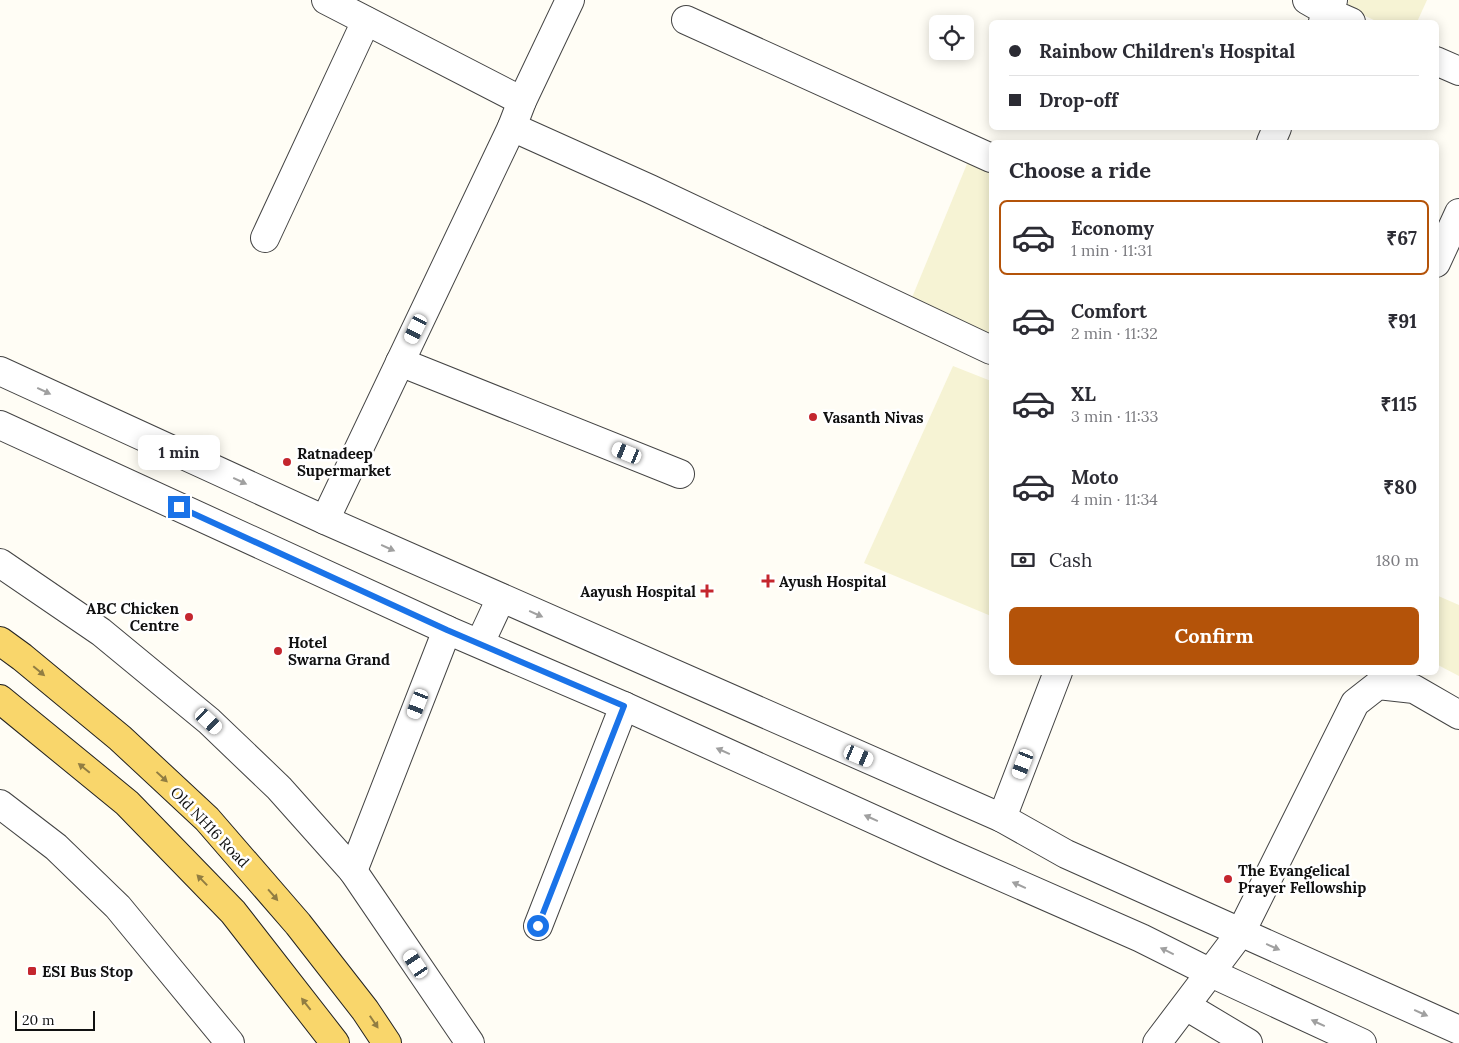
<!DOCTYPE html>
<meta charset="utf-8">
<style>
:root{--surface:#fff;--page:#f7f7f7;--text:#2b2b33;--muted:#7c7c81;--line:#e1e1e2;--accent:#b45309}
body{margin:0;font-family:Lora,serif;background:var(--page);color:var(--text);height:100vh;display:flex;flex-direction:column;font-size:19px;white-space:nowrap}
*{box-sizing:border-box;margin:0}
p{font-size:16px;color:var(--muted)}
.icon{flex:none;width:28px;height:28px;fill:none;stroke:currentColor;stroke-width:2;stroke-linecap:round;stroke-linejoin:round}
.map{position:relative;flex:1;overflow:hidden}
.details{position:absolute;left:989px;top:140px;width:450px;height:535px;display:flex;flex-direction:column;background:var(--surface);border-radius:8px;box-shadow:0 2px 12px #0003}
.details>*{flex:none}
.guide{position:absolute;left:989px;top:20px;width:450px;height:110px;border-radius:8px;box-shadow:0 2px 12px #0003;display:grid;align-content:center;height:110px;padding:0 20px;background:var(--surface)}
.fabs{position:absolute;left:929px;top:15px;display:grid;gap:10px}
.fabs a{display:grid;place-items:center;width:45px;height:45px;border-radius:8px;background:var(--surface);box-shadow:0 2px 12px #0003;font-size:25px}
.scale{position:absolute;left:15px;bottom:12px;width:80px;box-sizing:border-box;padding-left:5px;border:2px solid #111;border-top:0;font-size:14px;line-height:18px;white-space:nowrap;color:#111;-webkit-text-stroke:4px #fff;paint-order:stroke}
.end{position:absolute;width:22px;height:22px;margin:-11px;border:6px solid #1a73e8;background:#fff;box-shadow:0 0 0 2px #fff}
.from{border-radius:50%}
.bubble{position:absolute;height:35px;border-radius:8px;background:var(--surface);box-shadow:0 2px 12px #0003;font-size:16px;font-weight:700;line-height:35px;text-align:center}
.car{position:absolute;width:15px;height:30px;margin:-15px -8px;border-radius:6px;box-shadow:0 0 4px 1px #0007;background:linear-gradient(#fff 24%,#345 0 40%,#fff 0 76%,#345 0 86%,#fff 0)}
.guide b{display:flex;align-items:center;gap:18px;height:48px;font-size:19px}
.guide b+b{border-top:1px solid var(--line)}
.guide i{width:12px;height:12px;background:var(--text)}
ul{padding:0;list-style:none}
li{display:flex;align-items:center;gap:15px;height:75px;margin:0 10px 8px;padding:0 10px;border:2px solid transparent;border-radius:8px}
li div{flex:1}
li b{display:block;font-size:19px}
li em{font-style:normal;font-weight:700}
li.selected{border-color:var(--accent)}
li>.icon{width:45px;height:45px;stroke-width:1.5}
h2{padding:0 20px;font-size:22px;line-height:60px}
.pay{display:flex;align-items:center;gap:12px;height:55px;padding:0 20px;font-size:19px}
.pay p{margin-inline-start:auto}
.cta{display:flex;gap:10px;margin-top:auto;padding:10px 20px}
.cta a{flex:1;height:58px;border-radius:8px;background:var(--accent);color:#fff;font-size:20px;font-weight:700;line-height:58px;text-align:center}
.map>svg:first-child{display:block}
</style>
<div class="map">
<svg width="1459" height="1043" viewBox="0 0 1459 1043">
<rect width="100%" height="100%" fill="#fffdf5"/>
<!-- farmland -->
<g fill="#f6f3d4">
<polygon points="1349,0 1427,0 1417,22 1378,22 1346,7"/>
<polygon points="969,159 991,169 991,338 911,300"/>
<polygon points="953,366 991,381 991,616 864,563"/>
<polygon points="1436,595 1459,605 1459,676 1436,664"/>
</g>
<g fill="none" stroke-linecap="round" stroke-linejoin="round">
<!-- minor casing -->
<g stroke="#444" stroke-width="30">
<g id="minor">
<polyline points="326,0 522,101"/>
<polyline points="1307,0 1328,12 1323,22"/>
<polyline points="1333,0 1328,12 1351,22"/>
<polyline points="686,20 991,158"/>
<polyline points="1436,61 1459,71"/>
<polyline points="512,127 650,189 991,350"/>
<polyline points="1271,142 1277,128"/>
<polyline points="265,238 366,21"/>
<polyline points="1436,263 1459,213"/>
<polyline points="400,362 680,474"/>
<polyline points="0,371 325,520 1002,818 1066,854 1459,1030"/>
<polyline points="0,425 447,630 624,706 950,854 1141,938 1211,973 1362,1043"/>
<polyline points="325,520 512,127 522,101 570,0"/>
<polyline points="0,563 101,632 209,721 279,788 353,871 470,1043"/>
<polyline points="480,643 501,598"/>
<polyline points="0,804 56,847 118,907 230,1043"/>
<polyline points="1002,818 1058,672"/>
<polyline points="353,871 447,630"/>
<polyline points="538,926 624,706"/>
<polyline points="1186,1006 1248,1043"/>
<polyline points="1157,1043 1241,932 1355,703 1378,685 1414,689 1459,715"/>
</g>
</g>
<!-- major casing -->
<g stroke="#222" stroke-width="30">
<g id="major">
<polyline points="0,641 22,657 120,738 207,819 298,924 365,1010 387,1043"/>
<polyline points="0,699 127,803 233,912 335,1043"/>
</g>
</g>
<!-- minor -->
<use href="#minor" stroke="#fff" stroke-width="28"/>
<!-- major -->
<use href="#major" stroke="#f9d66b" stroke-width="28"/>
</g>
<!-- one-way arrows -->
<defs><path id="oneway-solid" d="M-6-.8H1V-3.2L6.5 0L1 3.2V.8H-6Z" transform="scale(1.25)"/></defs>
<g fill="#a0a0a0">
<use href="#oneway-solid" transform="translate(44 391) rotate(25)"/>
<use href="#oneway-solid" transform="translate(240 481) rotate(25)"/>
<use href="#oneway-solid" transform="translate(388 548) rotate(24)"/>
<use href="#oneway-solid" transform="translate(536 614) rotate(24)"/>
<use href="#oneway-solid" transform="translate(723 751) rotate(-156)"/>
<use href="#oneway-solid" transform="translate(871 818) rotate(-156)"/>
<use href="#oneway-solid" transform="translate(1019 885) rotate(-156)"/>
<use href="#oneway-solid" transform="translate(1273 947) rotate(24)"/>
<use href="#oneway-solid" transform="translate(1167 951) rotate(-154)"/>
<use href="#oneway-solid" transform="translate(1421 1013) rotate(24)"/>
<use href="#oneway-solid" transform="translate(1318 1023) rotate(-155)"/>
</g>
<g fill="#917d42">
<use href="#oneway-solid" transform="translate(39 671) rotate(40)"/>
<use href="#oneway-solid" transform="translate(84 768) rotate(-141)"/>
<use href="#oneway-solid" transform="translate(162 777) rotate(43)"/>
<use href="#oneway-solid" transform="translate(202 880) rotate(-134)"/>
<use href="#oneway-solid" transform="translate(273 895) rotate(49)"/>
<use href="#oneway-solid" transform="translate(306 1004) rotate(-128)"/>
<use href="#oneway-solid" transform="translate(374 1022) rotate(56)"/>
</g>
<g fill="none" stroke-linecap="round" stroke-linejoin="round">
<!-- route -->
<polyline stroke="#1a73e8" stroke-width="6" points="179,507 447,630 624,706 538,926"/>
</g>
<!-- markers -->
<g fill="#c4262e" stroke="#fff" stroke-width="2">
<circle cx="813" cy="417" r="5"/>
<circle cx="287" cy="462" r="5"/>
<path d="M765.5 573.5h5v5h5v5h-5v5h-5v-5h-5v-5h5z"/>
<path d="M704.5 583.5h5v5h5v5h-5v5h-5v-5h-5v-5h5z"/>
<circle cx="189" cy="617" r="5"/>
<circle cx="278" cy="651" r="5"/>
<circle cx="1228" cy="879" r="5"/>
<rect x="27" y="966" width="10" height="10" rx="2.5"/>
</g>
<g text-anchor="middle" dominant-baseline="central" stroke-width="5" stroke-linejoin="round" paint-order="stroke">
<!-- poi labels -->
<g font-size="15" font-weight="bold" fill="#111" stroke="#fff" text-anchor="start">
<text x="823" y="417">Vasanth Nivas</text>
<text x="297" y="453">Ratnadeep<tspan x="297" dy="17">Supermarket</tspan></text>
<text x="779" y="581">Ayush Hospital</text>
<text x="696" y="591" text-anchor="end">Aayush Hospital</text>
<text x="179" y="608" text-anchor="end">ABC Chicken<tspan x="179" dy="17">Centre</tspan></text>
<text x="288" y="642">Hotel<tspan x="288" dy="17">Swarna Grand</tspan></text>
<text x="1238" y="870">The Evangelical<tspan x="1238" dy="17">Prayer Fellowship</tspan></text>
<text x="42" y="971">ESI Bus Stop</text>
</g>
<!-- street labels -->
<g font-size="15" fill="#111" stroke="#fff">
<text transform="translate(210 827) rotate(46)">Old NH16 Road</text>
</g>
</g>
</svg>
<div class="fabs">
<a><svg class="icon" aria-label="locate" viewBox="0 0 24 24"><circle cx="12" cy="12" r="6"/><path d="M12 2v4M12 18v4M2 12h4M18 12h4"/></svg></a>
</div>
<div class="scale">20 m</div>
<i class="end from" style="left:538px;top:926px"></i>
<i class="end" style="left:179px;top:507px"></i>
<div class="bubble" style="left:138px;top:435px;width:82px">1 min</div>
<i class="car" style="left:416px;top:329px;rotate:206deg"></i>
<i class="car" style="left:627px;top:453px;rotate:292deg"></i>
<i class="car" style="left:418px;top:704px;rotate:201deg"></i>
<i class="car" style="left:209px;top:721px;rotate:133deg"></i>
<i class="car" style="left:859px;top:756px;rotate:113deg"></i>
<i class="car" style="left:1023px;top:764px;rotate:201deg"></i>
<i class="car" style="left:416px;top:964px;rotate:326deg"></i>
<div class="guide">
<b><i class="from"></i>Rainbow Children's Hospital</b>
<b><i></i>Drop-off</b>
</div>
<section class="details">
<h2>Choose a ride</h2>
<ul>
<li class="selected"><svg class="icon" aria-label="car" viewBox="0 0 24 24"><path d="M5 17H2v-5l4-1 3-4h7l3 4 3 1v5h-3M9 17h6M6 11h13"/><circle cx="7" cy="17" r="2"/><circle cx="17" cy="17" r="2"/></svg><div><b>Economy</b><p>1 min · 11:31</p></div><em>₹67</em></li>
<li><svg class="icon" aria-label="car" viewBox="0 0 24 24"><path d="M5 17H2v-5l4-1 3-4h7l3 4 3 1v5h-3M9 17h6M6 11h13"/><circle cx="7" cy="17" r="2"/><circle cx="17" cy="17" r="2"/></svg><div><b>Comfort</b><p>2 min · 11:32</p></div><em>₹91</em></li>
<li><svg class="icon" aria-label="car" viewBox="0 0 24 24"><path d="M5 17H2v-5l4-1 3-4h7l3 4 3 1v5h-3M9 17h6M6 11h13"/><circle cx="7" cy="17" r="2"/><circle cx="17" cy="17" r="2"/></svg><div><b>XL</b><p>3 min · 11:33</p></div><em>₹115</em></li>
<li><svg class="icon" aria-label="car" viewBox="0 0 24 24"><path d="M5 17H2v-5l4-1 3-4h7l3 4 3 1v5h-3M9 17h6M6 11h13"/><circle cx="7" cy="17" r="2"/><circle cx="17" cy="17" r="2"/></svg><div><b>Moto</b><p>4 min · 11:34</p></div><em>₹80</em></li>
</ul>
<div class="pay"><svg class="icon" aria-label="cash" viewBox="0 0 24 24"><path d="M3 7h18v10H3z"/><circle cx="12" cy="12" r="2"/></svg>Cash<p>180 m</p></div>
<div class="cta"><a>Confirm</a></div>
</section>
</div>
